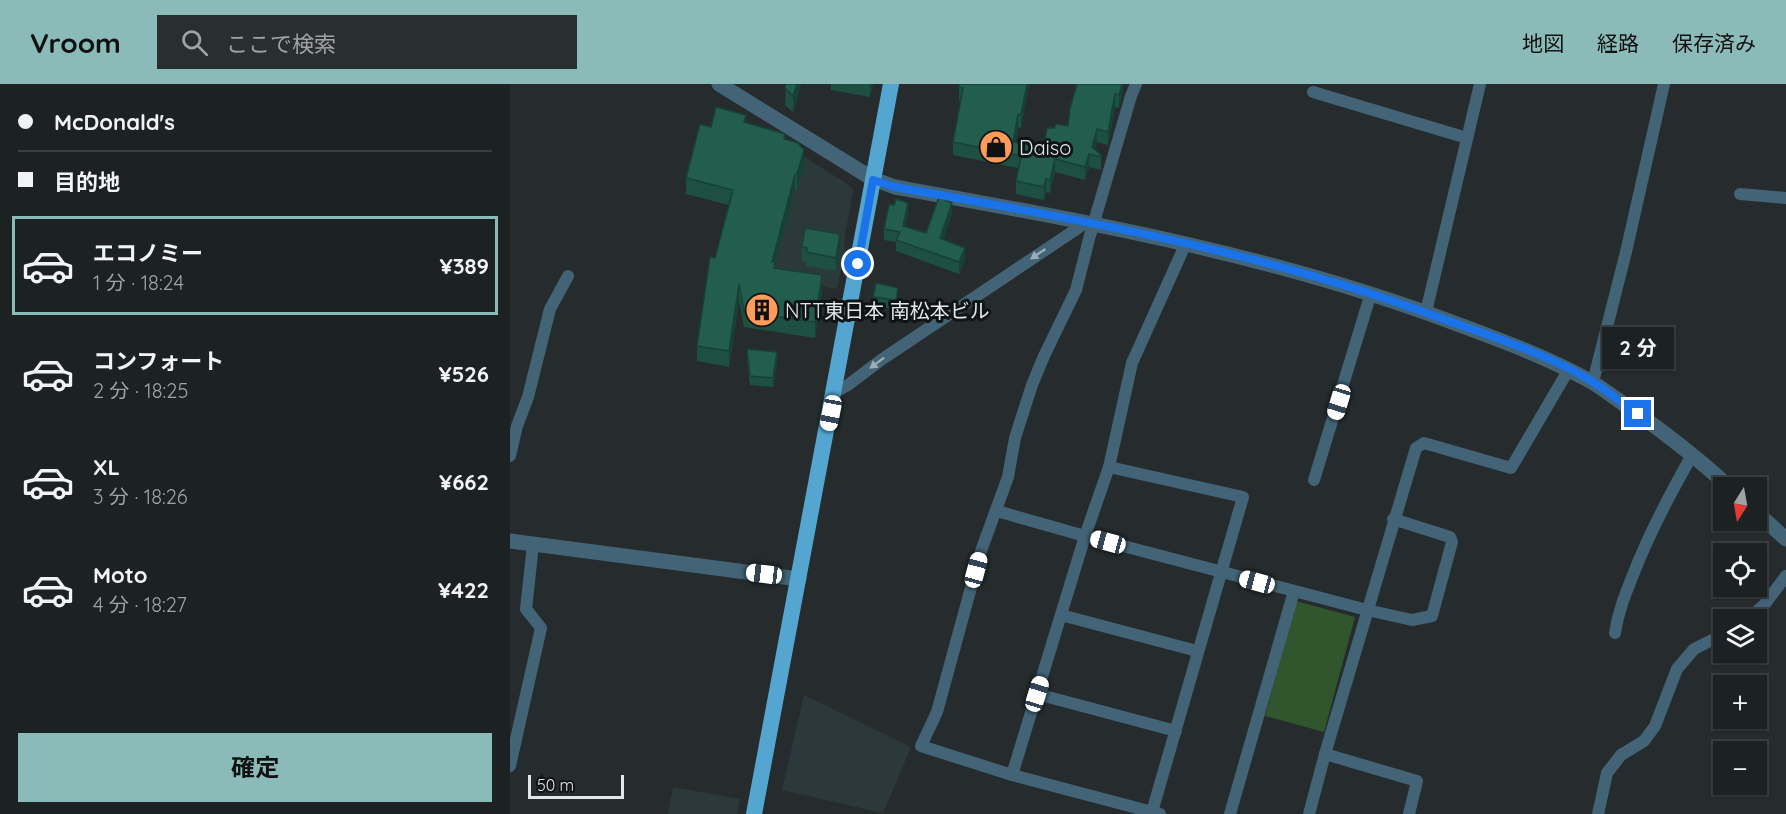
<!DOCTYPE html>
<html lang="ja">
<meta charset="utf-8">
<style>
:root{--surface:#1c2122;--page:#292e2f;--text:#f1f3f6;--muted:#a0a3a5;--line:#3a3e40;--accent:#8bbbb9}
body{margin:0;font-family:Quicksand,"Noto Sans JP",sans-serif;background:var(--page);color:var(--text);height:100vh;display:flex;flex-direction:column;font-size:22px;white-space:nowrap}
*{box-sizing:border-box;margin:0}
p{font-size:20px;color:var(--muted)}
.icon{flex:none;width:33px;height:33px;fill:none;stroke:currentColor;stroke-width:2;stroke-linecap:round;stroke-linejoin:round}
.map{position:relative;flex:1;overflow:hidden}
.drawer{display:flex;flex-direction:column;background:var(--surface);width:510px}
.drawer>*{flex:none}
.hud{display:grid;align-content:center;height:132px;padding:0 18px;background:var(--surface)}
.needle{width:39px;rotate:191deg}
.buttons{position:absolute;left:1203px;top:393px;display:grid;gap:12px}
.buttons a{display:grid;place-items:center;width:54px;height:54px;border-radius:0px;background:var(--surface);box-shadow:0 2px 4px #0004,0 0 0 2px var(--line);font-size:30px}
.scale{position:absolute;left:18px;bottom:15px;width:96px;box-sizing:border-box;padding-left:6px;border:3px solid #e2e7e7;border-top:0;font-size:16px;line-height:21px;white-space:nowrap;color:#e2e7e7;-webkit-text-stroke:4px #111414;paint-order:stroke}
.end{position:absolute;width:27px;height:27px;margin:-14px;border:8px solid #1a73e8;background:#fff;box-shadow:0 0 0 3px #fff}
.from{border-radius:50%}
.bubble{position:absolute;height:42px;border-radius:0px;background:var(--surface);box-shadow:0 2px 4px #0004,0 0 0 2px var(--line);font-size:20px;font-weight:700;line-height:42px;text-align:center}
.car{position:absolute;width:18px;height:36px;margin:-18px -9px;border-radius:8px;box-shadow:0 0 4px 2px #0007;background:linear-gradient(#fff 24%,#345 0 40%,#fff 0 76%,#345 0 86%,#fff 0)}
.hud b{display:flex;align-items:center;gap:21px;height:57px;font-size:22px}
.hud b+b{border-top:2px solid var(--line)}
.hud i{width:15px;height:15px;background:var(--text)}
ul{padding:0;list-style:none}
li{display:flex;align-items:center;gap:18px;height:99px;margin:0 12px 9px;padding:0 6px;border:3px solid transparent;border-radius:0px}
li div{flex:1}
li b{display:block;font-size:22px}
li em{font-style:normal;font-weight:700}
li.selected{border-color:var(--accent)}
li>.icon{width:54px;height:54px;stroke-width:1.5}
.cta{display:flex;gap:12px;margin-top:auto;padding:12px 18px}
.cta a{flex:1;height:69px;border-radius:0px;background:var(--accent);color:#111;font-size:24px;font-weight:700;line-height:69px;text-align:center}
header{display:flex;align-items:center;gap:36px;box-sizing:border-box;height:84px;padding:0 30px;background:var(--accent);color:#111}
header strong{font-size:28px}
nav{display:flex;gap:33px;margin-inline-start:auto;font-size:21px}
.search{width:420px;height:54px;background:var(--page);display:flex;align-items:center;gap:15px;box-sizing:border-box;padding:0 21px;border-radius:0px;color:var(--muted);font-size:22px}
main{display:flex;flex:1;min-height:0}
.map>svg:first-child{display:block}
</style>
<header>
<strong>Vroom</strong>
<div class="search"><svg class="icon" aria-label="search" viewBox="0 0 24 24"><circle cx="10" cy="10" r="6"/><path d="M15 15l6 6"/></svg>ここで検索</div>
<nav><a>地図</a><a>経路</a><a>保存済み</a></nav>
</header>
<main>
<section class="drawer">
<div class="hud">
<b><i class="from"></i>McDonald's</b>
<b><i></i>目的地</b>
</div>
<ul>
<li class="selected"><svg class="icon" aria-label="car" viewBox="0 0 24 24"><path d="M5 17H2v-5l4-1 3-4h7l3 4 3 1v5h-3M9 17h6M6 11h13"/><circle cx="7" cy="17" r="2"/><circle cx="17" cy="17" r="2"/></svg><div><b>エコノミー</b><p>1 分 · 18:24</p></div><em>¥389</em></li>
<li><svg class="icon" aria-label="car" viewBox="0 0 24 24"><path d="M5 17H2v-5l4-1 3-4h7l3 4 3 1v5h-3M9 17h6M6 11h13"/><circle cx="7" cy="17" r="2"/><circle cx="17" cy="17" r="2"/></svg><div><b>コンフォート</b><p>2 分 · 18:25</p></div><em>¥526</em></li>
<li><svg class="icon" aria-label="car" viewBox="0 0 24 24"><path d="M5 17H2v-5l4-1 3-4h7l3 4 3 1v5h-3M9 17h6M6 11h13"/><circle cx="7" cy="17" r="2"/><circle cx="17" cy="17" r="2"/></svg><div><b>XL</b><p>3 分 · 18:26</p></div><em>¥662</em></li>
<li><svg class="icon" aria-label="car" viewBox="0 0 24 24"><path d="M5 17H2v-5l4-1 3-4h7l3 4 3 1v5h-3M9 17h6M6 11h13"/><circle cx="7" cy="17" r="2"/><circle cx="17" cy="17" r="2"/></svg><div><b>Moto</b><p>4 分 · 18:27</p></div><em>¥422</em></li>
</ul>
<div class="cta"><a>確定</a></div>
</section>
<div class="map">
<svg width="1276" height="730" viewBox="0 0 1276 730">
<rect width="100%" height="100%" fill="#262c2d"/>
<!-- built -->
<g fill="#2b393a">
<polygon points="240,39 339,101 343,106 334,157 335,165 327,205 204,182"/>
<polygon points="294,611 401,663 373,729 272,706"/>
<polygon points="163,703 230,715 227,730 158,730"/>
</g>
<!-- green -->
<polygon fill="#31562e" points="786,517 845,533 814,648 755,632"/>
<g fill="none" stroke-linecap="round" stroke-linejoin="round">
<!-- minor -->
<g stroke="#426476" stroke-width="12">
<polyline points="626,0 621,12 579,155 566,206 534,272 522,301 505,354 498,393 471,467 427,628 411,662 502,691 650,730"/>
<polyline points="803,8 957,54"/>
<polyline points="1230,110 1276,114"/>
<polyline points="916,228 970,0"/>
<polyline points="1083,298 1116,168 1154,0"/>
<polyline points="325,308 338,301 371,276 577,138"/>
<polyline points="0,372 7,342 18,313 40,225 58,192"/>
<polyline points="599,383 733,413 642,728"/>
<polyline points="804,396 861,209"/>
<polyline points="487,427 575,452 857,526 902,536 922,532 942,458 940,453 883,435"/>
<polyline points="551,531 687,567"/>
<polyline points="1238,536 1254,521 1276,492"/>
<path d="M1105,549C1108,528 1115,511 1123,491C1139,449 1160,410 1182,371"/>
<polyline points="527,610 666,647"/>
<polyline points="815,670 907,697 899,730"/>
<polyline points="0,682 31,544 16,525 23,461"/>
<polyline points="502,691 575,452 599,383 622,279 676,159"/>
<polyline points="720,730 784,507"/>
<polyline points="799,730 815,670 906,364 914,359 1001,384 1059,285"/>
<polyline points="1088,730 1097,689 1111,671 1134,657 1145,642 1167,585 1184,565 1214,550"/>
</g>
<!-- tertiary -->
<g stroke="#426476" stroke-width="15">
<path d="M209,0L363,95L385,103C573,137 760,170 939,237C987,255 1035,272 1080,297C1094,305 1107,316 1121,325C1155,349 1189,375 1220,404"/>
<polyline points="1246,428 1276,455"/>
<polyline points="0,457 289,495"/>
</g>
<!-- trunk -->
<polyline stroke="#54a6d0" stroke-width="16" points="244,730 381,0"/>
</g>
<!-- wall -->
<g fill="#1e5042">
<polygon points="276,0 291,0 283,28 275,21"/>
<polygon points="321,0 363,0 360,13 321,6"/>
<polygon points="449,0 519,0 511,44 508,43 505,59 534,64 544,44 558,42 566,0 565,0 613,0 613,7 609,24 605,23 598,61 587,58 585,65 591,71 591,86 579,83 575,96 545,88 540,109 536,108 534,116 506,110 506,97 508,84 443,71 443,58 451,16 449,16"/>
<polygon points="236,39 275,55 294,82 287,106 285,106 265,180 265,184 312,207 305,254 234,243 229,216 219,283 187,277 187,262 205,174 219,121 176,110 176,94 201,43"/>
<polygon points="398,130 395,142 416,149 442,130 433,156 455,175 449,190 386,167 386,158 374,156 374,145"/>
<polygon points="292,163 330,163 326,187 296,182 296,177 292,177"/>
<polygon points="363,213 388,213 386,225 363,222"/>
<polygon points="237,265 267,277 263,303 240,301 237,274"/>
</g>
<!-- shaded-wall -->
<g fill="#184136">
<polygon points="287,0 291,0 283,28 283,12"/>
<polygon points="360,0 363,0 360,13"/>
<polygon points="517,0 519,0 511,44 511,31"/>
<polygon points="612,0 613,0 613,7 609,24 609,11"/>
<polygon points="605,10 605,23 598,61 598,48"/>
<polygon points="508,30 508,43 503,71 503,58"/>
<polygon points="587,45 587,58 583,71 582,63"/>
<polygon points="294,66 294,82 287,106 287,90"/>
<polygon points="579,70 579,83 575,96 575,83"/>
<polygon points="545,75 545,88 540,109 540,96"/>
<polygon points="285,90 285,106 265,180 265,194 262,178"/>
<polygon points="536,95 536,108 534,116 534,103"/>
<polygon points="398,119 398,130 393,153 393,142"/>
<polygon points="442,119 442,130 430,166 430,154"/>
<polygon points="330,150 330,163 326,187 326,174"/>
<polygon points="455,164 455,175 449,190 449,178"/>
<polygon points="312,191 312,207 305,254 305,238"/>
<polygon points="229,200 229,216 219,283 219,267"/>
<polygon points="388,204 388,213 386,225 386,216"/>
<polygon points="267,268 267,277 263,303 263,294"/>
</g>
<!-- building -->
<g fill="#235d4d" stroke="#184136" stroke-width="1.5">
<polygon points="276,0 287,0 283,12 275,4"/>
<polygon points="449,0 517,0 511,31 508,30 503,58 534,64 537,44 544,44 546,40 558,42 560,24 567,0 612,0 609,11 605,10 598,48 587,45 582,63 591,71 591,73 579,70 575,83 545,75 540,96 536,95 534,103 506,97 511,72 443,58 453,4 449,3"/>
<polygon points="206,23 236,31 234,38 275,50 274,55 288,59 294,66 287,90 285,90 262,178 265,178 264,184 312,191 305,238 234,228 229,200 219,267 187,262 200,173 205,174 223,106 176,94 190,40 201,43"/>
<polygon points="429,113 442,119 430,154 455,164 449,178 386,156 390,148 374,145 379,120 384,121 386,115 398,119 393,142 416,149"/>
<polygon points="295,144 330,150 326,174 296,168 297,164 292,163"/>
<polygon points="366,199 388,204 386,216 363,213"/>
<polygon points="237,265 267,268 263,294 240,292"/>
</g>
<!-- one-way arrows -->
<defs><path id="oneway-solid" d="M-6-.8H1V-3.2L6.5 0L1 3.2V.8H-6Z" transform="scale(1.5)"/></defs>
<g fill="#9aacb4">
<use href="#oneway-solid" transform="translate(528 170) rotate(146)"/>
<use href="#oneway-solid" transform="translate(367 279) rotate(143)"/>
</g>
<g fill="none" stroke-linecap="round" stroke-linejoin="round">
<!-- route -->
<path stroke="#1a73e8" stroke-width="8" d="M348,180L363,96L385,103C570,136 757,168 933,235C983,253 1038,270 1083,298C1099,308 1113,320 1128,330"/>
</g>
<!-- icons -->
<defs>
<g id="shop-disc" transform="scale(1.725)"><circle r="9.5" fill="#ff9b5a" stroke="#111414"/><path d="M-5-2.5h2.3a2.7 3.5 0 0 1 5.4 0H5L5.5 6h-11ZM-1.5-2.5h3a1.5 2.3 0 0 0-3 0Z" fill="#111"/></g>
<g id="building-disc" transform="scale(1.725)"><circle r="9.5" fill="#ff9b5a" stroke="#111414"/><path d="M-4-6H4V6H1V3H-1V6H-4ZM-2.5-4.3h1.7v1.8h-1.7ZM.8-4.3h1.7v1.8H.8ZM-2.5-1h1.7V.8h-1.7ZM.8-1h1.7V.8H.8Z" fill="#111"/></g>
</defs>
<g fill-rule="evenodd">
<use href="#shop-disc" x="486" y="63"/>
<use href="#building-disc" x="252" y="226"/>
</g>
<g text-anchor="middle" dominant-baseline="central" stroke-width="6" stroke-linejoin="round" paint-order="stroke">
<!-- poi labels -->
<g font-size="20" fill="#e2e7e7" stroke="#111414" text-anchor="start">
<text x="509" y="63">Daiso</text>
<text x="275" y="226">NTT東日本 南松本ビル</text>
</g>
</g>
</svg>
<div class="buttons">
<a><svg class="needle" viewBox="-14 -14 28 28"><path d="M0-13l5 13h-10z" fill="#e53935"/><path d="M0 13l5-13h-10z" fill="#a0a3a5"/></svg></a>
<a><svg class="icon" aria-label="locate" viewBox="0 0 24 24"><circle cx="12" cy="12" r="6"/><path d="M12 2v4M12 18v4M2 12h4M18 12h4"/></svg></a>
<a><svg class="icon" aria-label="layers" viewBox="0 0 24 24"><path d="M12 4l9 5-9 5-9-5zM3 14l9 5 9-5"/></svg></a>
<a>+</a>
<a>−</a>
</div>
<div class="scale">50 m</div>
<i class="end from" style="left:348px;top:180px"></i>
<i class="end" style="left:1128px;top:330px"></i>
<div class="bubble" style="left:1092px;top:243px;width:72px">2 分</div>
<i class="car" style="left:829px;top:318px;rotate:197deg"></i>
<i class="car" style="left:321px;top:329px;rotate:191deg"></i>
<i class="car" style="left:598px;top:458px;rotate:285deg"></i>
<i class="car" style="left:466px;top:486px;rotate:15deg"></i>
<i class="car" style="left:254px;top:490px;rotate:277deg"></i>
<i class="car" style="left:747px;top:498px;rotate:285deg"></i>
<i class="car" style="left:527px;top:610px;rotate:17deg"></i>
</div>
</main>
